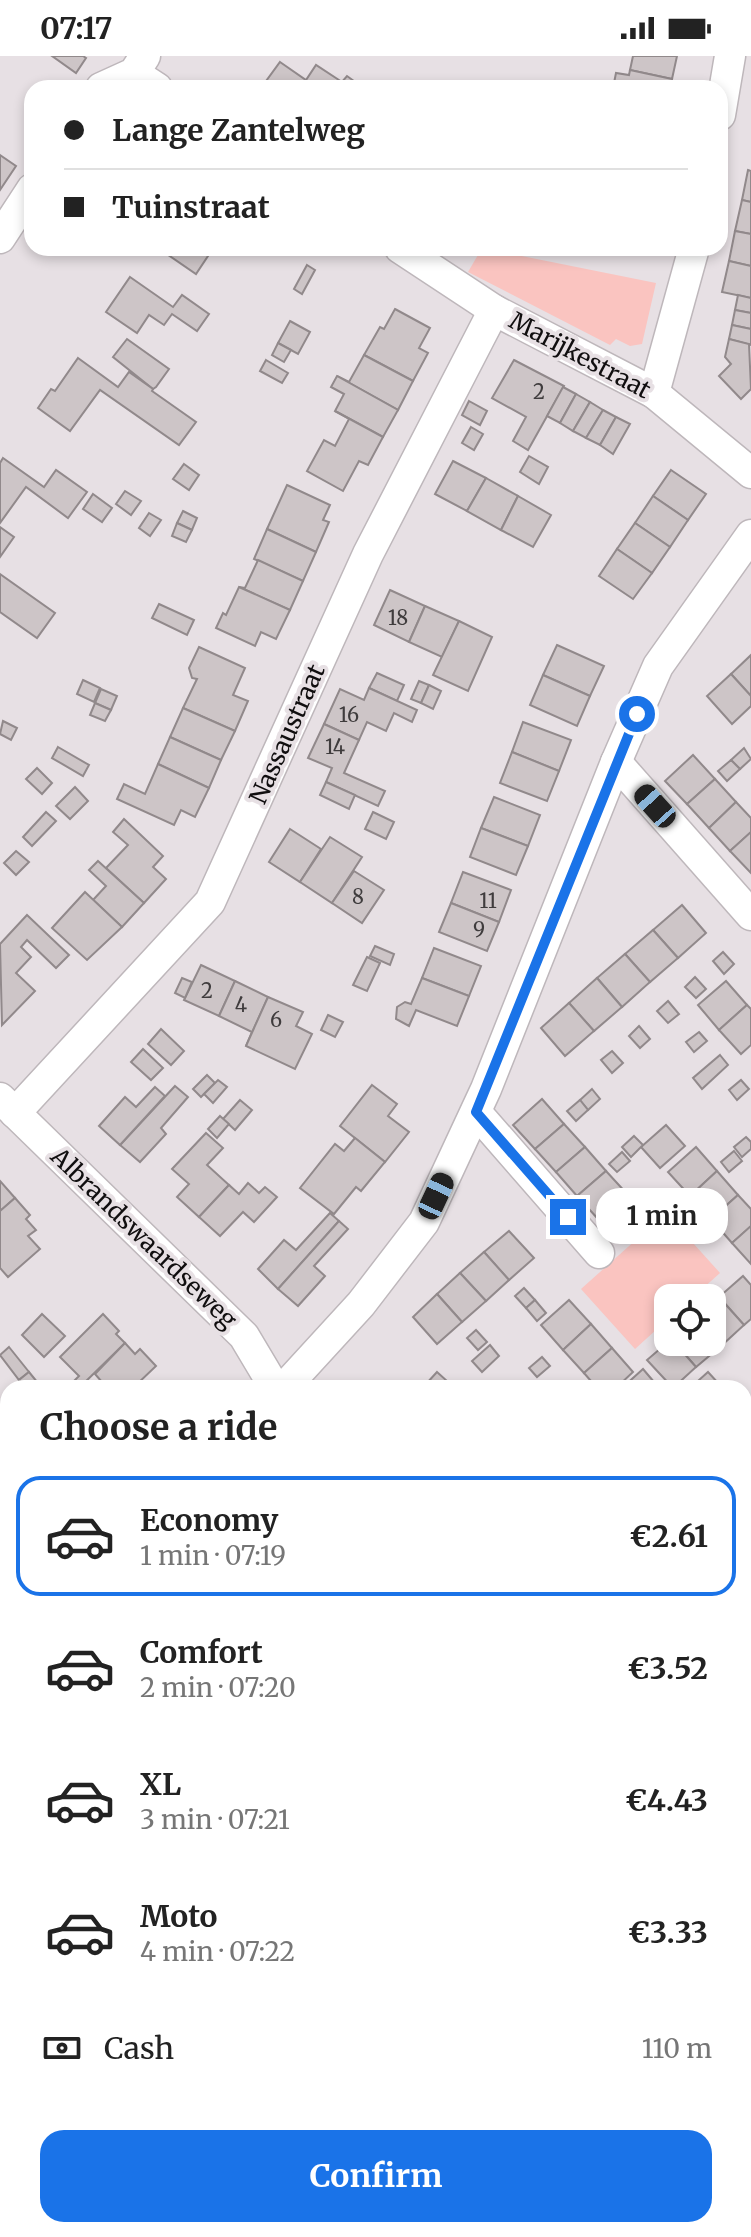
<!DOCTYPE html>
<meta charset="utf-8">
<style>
:root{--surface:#fff;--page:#f2f2f2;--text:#222;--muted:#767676;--line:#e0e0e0;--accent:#1a73e8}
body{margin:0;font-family:Merriweather,serif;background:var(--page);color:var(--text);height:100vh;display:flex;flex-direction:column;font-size:30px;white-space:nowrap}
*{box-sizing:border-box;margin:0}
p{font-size:26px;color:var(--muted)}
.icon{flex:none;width:44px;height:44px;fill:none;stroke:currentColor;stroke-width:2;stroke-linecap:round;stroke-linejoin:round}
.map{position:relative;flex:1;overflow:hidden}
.drawer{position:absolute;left:0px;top:1324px;width:752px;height:858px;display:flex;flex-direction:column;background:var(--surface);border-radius:24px 24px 0 0;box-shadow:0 4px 12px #0003}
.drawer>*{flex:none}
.banner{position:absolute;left:24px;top:24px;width:704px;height:176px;border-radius:24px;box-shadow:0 4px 12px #0003;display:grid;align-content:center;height:176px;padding:0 40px;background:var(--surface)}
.controls{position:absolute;left:654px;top:1228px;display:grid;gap:16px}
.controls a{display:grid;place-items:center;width:72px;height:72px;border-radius:16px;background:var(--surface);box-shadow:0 4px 12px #0003;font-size:40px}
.end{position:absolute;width:36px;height:36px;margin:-18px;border:10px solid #1a73e8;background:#fff;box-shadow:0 0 0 4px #fff}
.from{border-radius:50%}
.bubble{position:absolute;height:56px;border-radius:24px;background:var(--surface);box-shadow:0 4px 12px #0003;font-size:26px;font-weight:700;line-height:56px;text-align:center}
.car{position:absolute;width:24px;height:48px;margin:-24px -12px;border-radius:10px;box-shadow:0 0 6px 2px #0007;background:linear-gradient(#222 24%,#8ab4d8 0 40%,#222 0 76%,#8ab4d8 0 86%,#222 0)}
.banner b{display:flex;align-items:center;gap:28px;height:76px;font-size:30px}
.banner b+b{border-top:2px solid var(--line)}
.banner i{width:20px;height:20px;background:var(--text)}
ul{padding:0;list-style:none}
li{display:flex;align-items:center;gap:24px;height:120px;margin:0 16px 12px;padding:0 24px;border:4px solid transparent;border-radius:24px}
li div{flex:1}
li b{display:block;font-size:30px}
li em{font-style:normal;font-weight:700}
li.selected{border-color:var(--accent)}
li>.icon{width:72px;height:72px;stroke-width:1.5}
h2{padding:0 40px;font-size:36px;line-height:96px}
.pay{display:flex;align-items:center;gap:20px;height:88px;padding:0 40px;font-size:30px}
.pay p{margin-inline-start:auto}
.button{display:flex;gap:16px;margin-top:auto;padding:16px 40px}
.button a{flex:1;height:92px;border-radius:24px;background:var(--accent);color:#fff;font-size:32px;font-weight:700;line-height:92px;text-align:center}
.status{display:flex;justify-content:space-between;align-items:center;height:56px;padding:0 40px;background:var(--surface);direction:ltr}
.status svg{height:22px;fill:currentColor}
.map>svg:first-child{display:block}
</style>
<div class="status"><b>07:17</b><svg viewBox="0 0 49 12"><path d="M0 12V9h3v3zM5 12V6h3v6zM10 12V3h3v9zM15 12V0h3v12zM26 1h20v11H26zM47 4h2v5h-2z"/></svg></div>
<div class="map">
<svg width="751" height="2181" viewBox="0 0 751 2181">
<rect width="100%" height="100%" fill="#e7e0e4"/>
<!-- green -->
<g fill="#fac4c0">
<polygon points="482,192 656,227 642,288 630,290 616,283 610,289 468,216"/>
<polygon points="666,1157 720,1217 692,1242 668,1242 668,1263 635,1293 581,1233"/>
<polygon points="8,2060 8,2174 485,2174 491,2181 0,2181 0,2067"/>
</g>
<!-- water -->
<g fill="#aa8fd8" stroke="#7c689c" stroke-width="2">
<polygon points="751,1477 751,1609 744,1619 744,1484"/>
<polygon points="30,2174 351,2174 354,2181 22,2181"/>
</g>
<!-- building -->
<g fill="#cdc5c7" stroke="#91898b" stroke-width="2">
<polygon points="52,0 83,0 86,2 76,17"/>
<polygon points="633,0 677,0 672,23 630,14"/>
<polygon points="280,6 306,24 316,9 342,26 347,20 358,28 356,32 261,32"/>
<polygon points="630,14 672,23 670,32 613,32 616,17 629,19"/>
<polygon points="0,99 16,110 0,134"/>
<polygon points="748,114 751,115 751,146 742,144"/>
<polygon points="742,144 751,146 751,178 735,175"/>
<polygon points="735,175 751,178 751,210 729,205"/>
<polygon points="158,192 203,192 210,197 196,218"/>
<polygon points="729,205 751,210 751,242 722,236"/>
<polygon points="307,209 315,214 302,238 294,233"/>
<polygon points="130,221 173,251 182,239 209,258 197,275 172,258 164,269 149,259 137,277 106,256"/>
<polygon points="738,239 751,242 751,257 735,254"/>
<polygon points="395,253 430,272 419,292 428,297 413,325 364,299 380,271 384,273"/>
<polygon points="735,254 751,257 751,273 732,269"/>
<polygon points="290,265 310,276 298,298 278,287"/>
<polygon points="732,269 751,273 751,289 729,283"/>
<polygon points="127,283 169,313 156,331 153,333 113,301"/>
<polygon points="729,283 749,288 751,333 741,343 719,320 731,308 725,301"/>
<polygon points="278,287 291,294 284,306 272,299"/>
<polygon points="364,299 413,325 398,354 337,320 349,326"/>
<polygon points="78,302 118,331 129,316 153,333 152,335 196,366 179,389 100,334 70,375 38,352 51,333 55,335"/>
<polygon points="266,304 288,317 282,327 260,315"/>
<polygon points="514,304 564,330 528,394 513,385 526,361 492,342"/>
<polygon points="337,320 398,354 383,381 335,355 344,338 331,331"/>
<polygon points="563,331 576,338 560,367 547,360"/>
<polygon points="576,338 590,346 573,375 560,367"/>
<polygon points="469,345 487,355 480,369 462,359"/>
<polygon points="590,346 603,354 586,382 573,375"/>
<polygon points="603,354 616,361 600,389 586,382"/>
<polygon points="335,355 383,381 368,409 359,405 343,435 307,415 324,384 335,390 349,363"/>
<polygon points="616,361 630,368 613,398 600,389"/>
<polygon points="471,371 483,378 474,394 462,387"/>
<polygon points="529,400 548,411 539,428 520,416"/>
<polygon points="3,402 44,431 56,414 87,436 68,462 26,431 0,467 0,407"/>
<polygon points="453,405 486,422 467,455 435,438"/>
<polygon points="184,408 199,419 189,434 173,423"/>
<polygon points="671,414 706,438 688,464 653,440"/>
<polygon points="486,422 518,440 501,474 467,455"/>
<polygon points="287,429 330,449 323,464 329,466 316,496 267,473"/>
<polygon points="125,435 141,445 131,459 116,448"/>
<polygon points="93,438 112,452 102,466 83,453"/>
<polygon points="518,440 551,459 533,491 501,474"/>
<polygon points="653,440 688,464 670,491 635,467"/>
<polygon points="183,455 197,462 192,474 177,467"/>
<polygon points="149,457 161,464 150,480 139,472"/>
<polygon points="177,467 192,474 186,486 172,480"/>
<polygon points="635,467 670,491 652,517 617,493"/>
<polygon points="0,471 14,481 0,501"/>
<polygon points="267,473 316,496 303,525 254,503"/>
<polygon points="617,493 652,517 633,543 599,520"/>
<polygon points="258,504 303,525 290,554 239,531 245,532"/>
<polygon points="0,518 55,557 37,582 0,556"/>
<polygon points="239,531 290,554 276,583 261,576 255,590 216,572 223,557 226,559"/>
<polygon points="390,534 425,550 409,586 374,569"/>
<polygon points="159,548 194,564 187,579 152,562"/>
<polygon points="425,550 459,565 442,601 409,586"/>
<polygon points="459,565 492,581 468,635 433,619"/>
<polygon points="557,589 604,610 590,640 543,619"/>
<polygon points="199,591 245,612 233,639 248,645 235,675 183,652 197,623 192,622 189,612"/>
<polygon points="751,599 751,640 731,618"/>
<polygon points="377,617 404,629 397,645 369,632"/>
<polygon points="731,618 751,640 751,650 732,668 707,640"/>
<polygon points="543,619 590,640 577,670 530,649"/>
<polygon points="83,624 100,632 94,646 77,638"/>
<polygon points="419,625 429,629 421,647 411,643"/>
<polygon points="429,629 441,635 433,653 421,647"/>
<polygon points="369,632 417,654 412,666 394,657 386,675 367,666 359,684 324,668 340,633 364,644"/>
<polygon points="101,633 117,640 111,654 95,647"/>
<polygon points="95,647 111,654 105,665 90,659"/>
<polygon points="183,652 235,675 221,704 170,681"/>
<polygon points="3,665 17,672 11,684 0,678"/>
<polygon points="523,666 571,684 559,715 512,696"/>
<polygon points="324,668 359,684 344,717 385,735 378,750 326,726 332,712 308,702"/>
<polygon points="170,681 221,704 209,732 158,708"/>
<polygon points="58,691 89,709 83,720 52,702"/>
<polygon points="744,692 751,703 740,713 731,704"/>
<polygon points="512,696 559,715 547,745 500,727"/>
<polygon points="693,699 715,723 687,748 665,725"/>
<polygon points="731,704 740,713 727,725 718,715"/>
<polygon points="158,708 209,732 195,761 181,754 174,769 117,743 124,728 145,738"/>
<polygon points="37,712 52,727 42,738 26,723"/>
<polygon points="715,723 736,746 709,772 687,748"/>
<polygon points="326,726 355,739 349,753 320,739"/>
<polygon points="75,731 88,745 70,763 56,750"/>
<polygon points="494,741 540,759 528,790 481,772"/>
<polygon points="736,746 751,762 751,776 730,795 709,772"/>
<polygon points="46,756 56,765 32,790 23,781"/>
<polygon points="373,756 394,766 386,783 365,773"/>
<polygon points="124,763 163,800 153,811 166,823 144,847 106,812 128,789 113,776"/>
<polygon points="481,772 528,790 516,819 470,801"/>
<polygon points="290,773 321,793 300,826 269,806"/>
<polygon points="751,776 751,817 730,795"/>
<polygon points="330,781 362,801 332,847 300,826"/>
<polygon points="16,795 29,806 16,819 4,807"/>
<polygon points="98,805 144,847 122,871 93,844 106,830 89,814"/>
<polygon points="354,815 384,834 362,867 332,847"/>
<polygon points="463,816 511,834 499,866 451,847"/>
<polygon points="85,836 122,871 87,904 52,872"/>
<polygon points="451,847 499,866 487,895 439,876"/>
<polygon points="682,849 706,877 678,902 653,874"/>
<polygon points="27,859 69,899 56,912 27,884 21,891 31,901 16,917 35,935 2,969 0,888"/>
<polygon points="653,874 678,902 650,926 625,898"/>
<polygon points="375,890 394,898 390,909 370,900"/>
<polygon points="434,892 481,910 469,940 422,922"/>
<polygon points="723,896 734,908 724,918 713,905"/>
<polygon points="625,898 650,926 622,951 597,922"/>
<polygon points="367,901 380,907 367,935 353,929"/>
<polygon points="201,909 235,925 219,960 184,944"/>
<polygon points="695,921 706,933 696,942 685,931"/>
<polygon points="182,922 192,926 185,942 175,937"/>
<polygon points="422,922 469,940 457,970 416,954 409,970 396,963 397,951 405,946 411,948"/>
<polygon points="597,922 622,951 594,975 569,947"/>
<polygon points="235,925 268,941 246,990 252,976 219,960"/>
<polygon points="726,925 747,949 719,974 698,949"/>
<polygon points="268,941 303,956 296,970 312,978 295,1013 246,990"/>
<polygon points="668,945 679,958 668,967 657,955"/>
<polygon points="569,947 594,975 565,1000 541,972"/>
<polygon points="747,949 751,953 751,989 741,998 719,974"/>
<polygon points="328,959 343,966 335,981 321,974"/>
<polygon points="639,970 650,983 640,992 629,980"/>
<polygon points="161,973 184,995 171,1009 148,988"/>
<polygon points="699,976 707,985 694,996 686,986"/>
<polygon points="143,993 163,1012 151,1024 131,1006"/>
<polygon points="612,995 623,1007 612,1017 601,1004"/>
<polygon points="720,999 728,1009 702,1033 693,1022"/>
<polygon points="207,1019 215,1027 201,1041 193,1033"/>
<polygon points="218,1024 227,1031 213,1047 204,1038"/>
<polygon points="741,1024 749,1033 737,1044 729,1034"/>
<polygon points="372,1029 397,1048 388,1060 409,1076 385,1106 340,1070"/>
<polygon points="175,1030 188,1041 161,1072 166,1078 140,1106 120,1089"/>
<polygon points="155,1031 165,1040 120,1089 99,1070 125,1041 136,1051"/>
<polygon points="592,1033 600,1043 588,1054 580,1044"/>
<polygon points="542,1043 564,1068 535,1093 513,1069"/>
<polygon points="240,1044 252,1054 235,1074 223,1063"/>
<polygon points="580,1044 588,1054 576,1065 567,1055"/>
<polygon points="220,1060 229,1068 217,1082 208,1073"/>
<polygon points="564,1068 585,1091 556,1116 535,1093"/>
<polygon points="666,1069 685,1090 660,1112 641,1091"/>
<polygon points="206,1077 223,1092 207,1109 229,1129 199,1161 177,1141 189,1128 172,1113"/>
<polygon points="634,1080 643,1089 631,1101 622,1091"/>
<polygon points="746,1081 751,1086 751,1093 742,1101 734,1091"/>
<polygon points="355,1082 385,1106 361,1135 356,1131 334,1158 300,1132 335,1088 344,1095"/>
<polygon points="585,1091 606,1115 577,1140 556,1116"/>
<polygon points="696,1091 717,1115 690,1140 668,1116"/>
<polygon points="734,1095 742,1105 729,1116 721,1106"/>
<polygon points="622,1096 630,1105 617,1116 609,1108"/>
<polygon points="606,1115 628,1139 599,1164 577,1140"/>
<polygon points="717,1115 738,1139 711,1163 690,1140"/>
<polygon points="0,1125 15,1142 0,1155"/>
<polygon points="248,1127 259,1137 265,1131 277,1141 254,1166 243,1156 220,1180 199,1161 229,1129 239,1138"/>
<polygon points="738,1139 751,1153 751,1170 732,1187 711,1163"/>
<polygon points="15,1142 30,1159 26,1163 36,1174 28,1180 40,1193 8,1221 0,1212 0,1155"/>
<polygon points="330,1157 339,1165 278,1233 258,1213 284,1184 296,1194"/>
<polygon points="339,1165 348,1173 314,1210 325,1220 298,1250 278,1233"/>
<polygon points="751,1170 751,1208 732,1187"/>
<polygon points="509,1175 534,1202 509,1224 484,1196"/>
<polygon points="484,1196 509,1224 486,1245 460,1217"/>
<polygon points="460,1217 486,1245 462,1266 437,1238"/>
<polygon points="743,1220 751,1229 751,1263 744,1269 719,1241"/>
<polygon points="524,1232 535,1244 526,1252 515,1240"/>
<polygon points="437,1238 462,1266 437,1288 413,1261"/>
<polygon points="719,1241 744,1269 720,1291 712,1282 712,1248"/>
<polygon points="535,1244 546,1257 537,1265 526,1252"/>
<polygon points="569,1244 591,1268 563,1294 541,1269"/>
<polygon points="42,1258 65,1280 44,1301 22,1279"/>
<polygon points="103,1258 119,1275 116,1278 125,1287 79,1332 73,1326 79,1320 60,1301"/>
<polygon points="591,1268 612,1292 584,1317 563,1294"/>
<polygon points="476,1274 487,1286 478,1294 467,1282"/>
<polygon points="712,1282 720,1291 696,1311 674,1286 712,1286"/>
<polygon points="668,1286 674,1286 696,1311 673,1332 647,1304"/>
<polygon points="125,1287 135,1298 140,1293 156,1310 133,1332 96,1332 102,1326 95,1318"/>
<polygon points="490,1289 499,1300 482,1316 472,1305"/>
<polygon points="9,1291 29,1316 19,1324 0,1299"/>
<polygon points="612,1292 633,1316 616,1332 597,1332 584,1317"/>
<polygon points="542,1301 550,1310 537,1321 529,1312"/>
<polygon points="643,1313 654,1326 647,1332 622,1332"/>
<polygon points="29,1316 42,1332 26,1332 19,1324"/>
<polygon points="437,1316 447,1325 441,1332 430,1332 426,1328"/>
<polygon points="708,1316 719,1328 715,1332 706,1332 699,1324"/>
<polygon points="8,1378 8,1423 3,1428 0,1425 0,1385"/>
<polygon points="8,1684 8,1729 0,1736 0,1691"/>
<polygon points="4,1866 8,1870 8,1921 0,1912 0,1869"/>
<polygon points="0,1912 8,1921 8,1940 0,1947"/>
<polygon points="744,1980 751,1988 751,2017 744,2024"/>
<polygon points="677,2174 695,2174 702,2181 670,2181"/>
</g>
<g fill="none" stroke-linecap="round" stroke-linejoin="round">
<!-- street casing -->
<g stroke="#beb7bb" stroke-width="33">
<g id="street">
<polyline points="134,17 157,32"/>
<polyline points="101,32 134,17 145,0"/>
<polyline points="720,59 730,0"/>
<polyline points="0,182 32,133"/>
<polyline points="400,192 494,254 654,337 751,417"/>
<polyline points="654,337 694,192"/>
<polyline points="616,706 751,859"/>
<polyline points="0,1042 244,1280 275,1332"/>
<polyline points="476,1056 599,1197"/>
<polyline points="15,1057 210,846 368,498 494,254"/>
<polyline points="284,1332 361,1248 424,1166 486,1033 616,706 658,610 751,479"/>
<polyline points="744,1383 751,1377"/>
<polyline points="0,1481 8,1490"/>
<polyline points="0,1789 8,1799"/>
<polyline points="744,1813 751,1806"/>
<polyline points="509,2174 517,2181"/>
</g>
</g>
<!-- secondary casing -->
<g stroke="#beb7bb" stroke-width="45">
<g id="secondary">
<polyline points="0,1519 8,1514"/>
<polyline points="744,1730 751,1736"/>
</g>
</g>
<!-- street -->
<use href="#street" stroke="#fff" stroke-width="30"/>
<!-- secondary -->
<use href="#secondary" stroke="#fff" stroke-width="42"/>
</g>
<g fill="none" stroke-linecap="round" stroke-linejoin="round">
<!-- route -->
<polyline stroke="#1a73e8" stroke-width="10" points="568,1161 476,1056 637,658"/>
</g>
<g text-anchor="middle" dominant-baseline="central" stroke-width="8" stroke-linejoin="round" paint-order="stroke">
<!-- number labels -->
<g font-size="20" fill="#3f3c3d">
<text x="539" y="335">2</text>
<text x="398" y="561">18</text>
<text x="349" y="658">16</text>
<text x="335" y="690">14</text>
<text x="358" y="840">8</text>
<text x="488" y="844">11</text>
<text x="479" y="873">9</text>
<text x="207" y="934">2</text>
<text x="241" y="948">4</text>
<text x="276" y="963">6</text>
</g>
<!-- street labels -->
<g font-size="24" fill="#100e0f" stroke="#e7e0e4">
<text transform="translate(580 299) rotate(28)">Marijkestraat</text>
<text transform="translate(287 678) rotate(-66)">Nassaustraat</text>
<text transform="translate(144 1182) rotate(44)">Albrandswaardseweg</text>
</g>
</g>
</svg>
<div class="controls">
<a><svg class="icon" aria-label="locate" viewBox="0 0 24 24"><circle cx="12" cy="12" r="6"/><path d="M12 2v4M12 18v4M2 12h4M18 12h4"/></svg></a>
</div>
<i class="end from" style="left:637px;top:658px"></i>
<i class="end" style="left:568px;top:1161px"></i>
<div class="bubble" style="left:596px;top:1132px;width:132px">1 min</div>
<i class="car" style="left:655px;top:750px;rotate:318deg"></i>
<i class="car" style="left:436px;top:1140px;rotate:25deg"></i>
<div class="banner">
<b><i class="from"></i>Lange Zantelweg</b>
<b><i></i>Tuinstraat</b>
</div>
<section class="drawer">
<h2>Choose a ride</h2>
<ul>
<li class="selected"><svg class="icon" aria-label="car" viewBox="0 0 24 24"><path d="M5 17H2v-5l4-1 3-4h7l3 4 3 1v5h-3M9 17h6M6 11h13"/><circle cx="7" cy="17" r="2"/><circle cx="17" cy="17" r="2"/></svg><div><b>Economy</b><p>1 min · 07:19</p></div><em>€2.61</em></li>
<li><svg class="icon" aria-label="car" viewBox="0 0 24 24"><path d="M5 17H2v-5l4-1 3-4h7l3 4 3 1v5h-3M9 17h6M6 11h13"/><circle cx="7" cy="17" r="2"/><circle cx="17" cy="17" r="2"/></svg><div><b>Comfort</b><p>2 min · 07:20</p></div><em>€3.52</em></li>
<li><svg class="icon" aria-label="car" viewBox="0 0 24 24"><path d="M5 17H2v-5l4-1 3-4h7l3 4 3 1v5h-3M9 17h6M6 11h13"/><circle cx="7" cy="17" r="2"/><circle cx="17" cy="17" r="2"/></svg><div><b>XL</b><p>3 min · 07:21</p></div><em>€4.43</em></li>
<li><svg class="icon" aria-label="car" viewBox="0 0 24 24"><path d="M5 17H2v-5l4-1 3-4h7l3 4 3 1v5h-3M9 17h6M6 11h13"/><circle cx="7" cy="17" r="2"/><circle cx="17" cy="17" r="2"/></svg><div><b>Moto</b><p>4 min · 07:22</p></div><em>€3.33</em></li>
</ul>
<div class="pay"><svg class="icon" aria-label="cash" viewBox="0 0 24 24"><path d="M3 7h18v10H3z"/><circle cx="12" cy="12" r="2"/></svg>Cash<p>110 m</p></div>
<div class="button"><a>Confirm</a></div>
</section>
</div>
